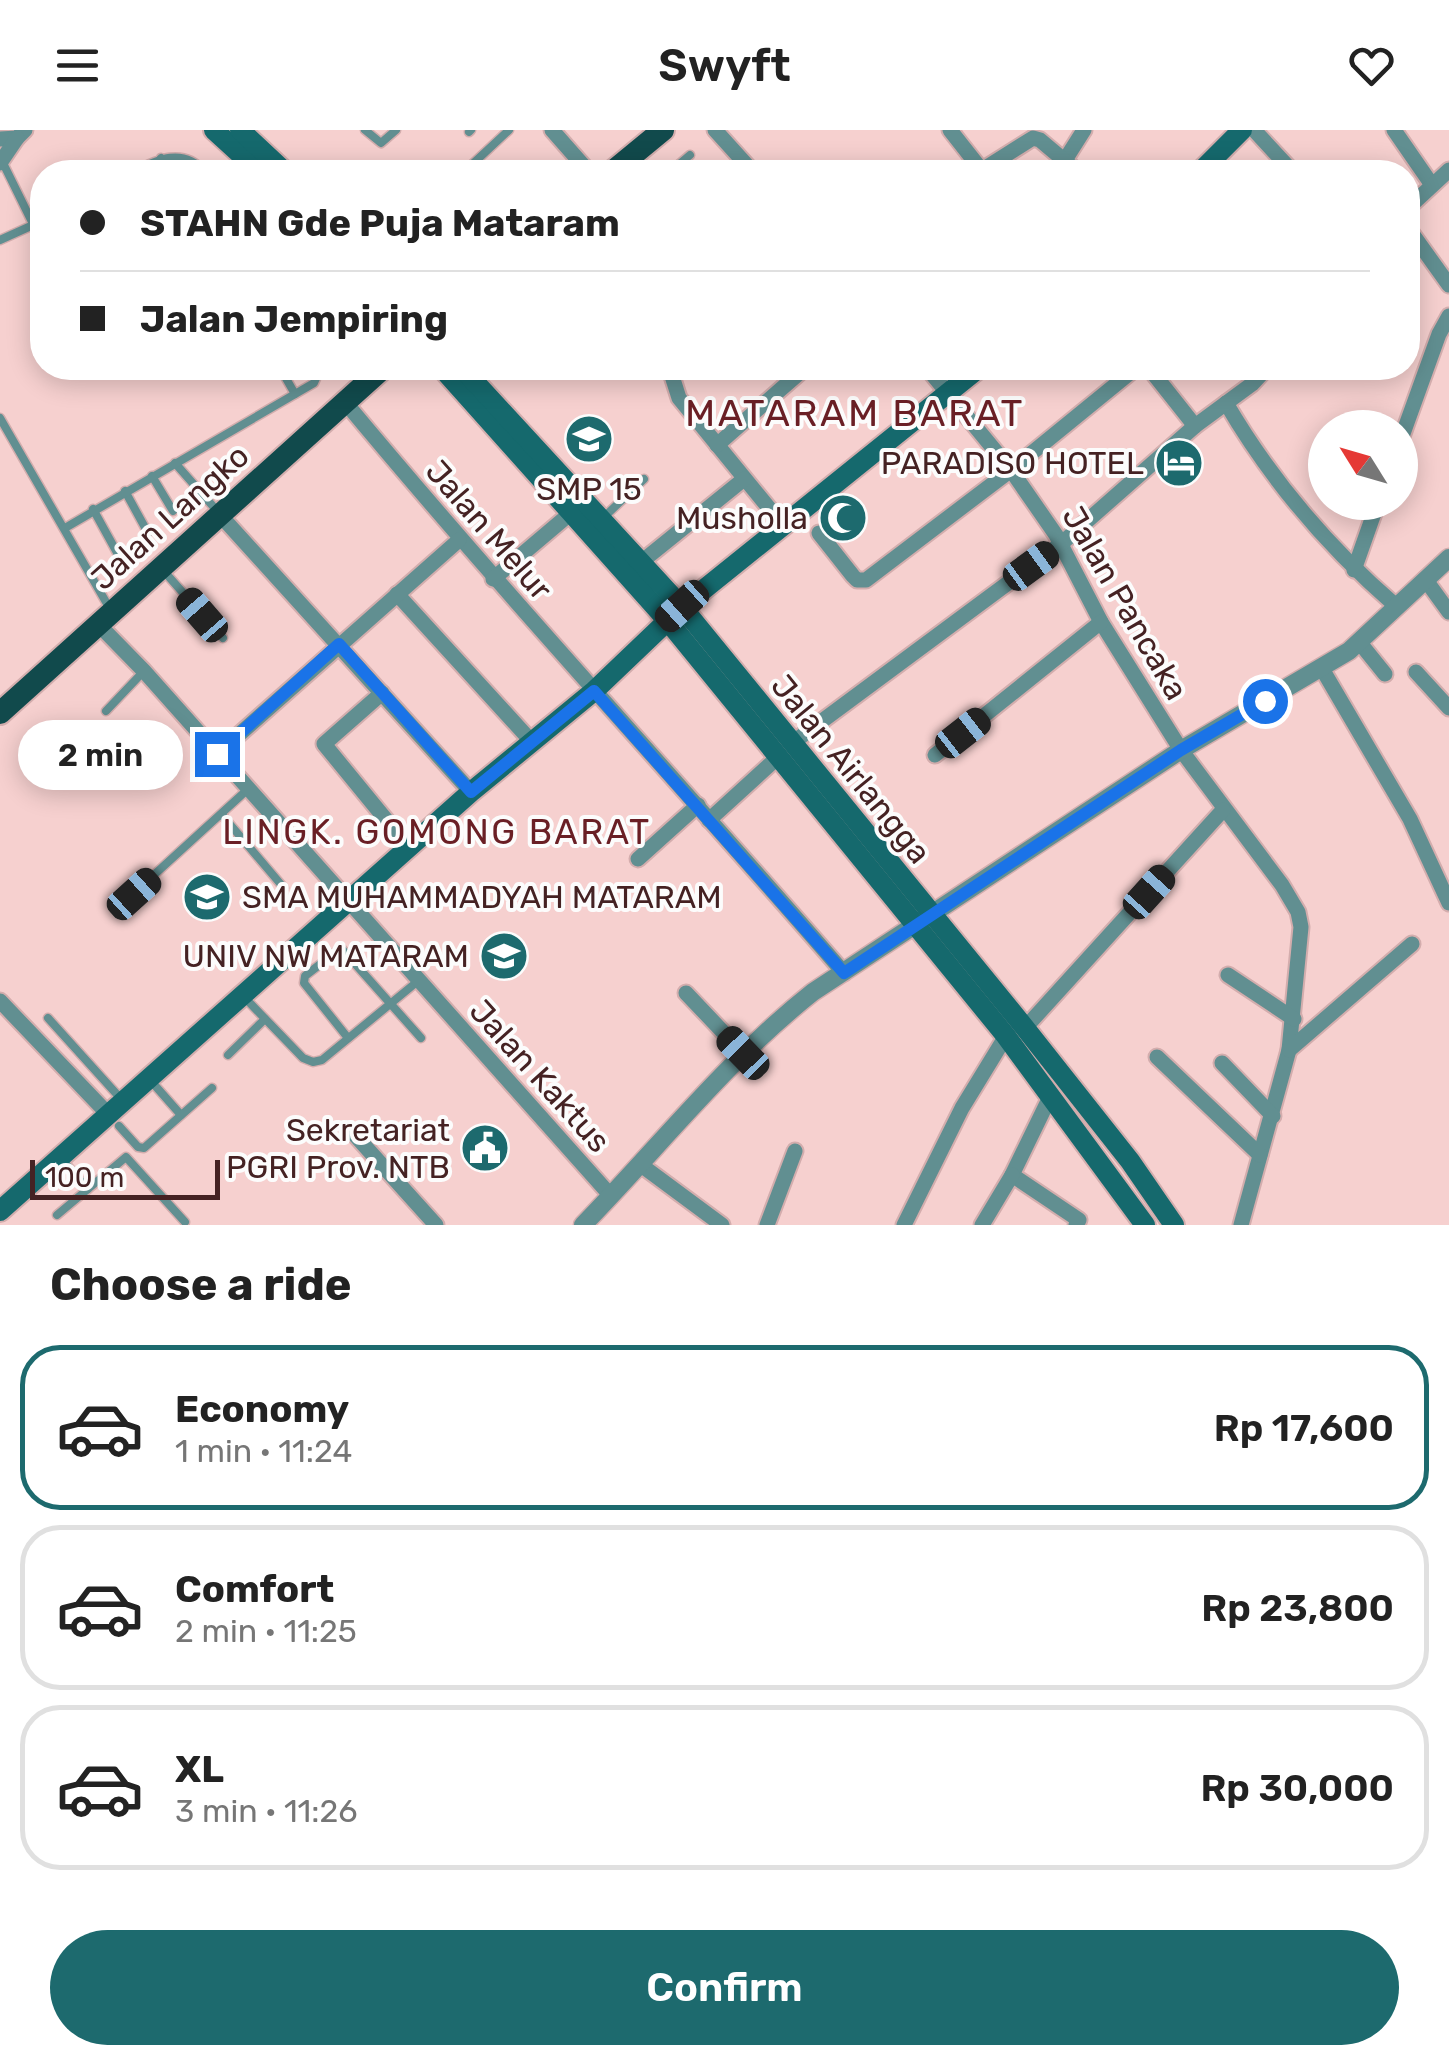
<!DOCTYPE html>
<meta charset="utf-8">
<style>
:root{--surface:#fff;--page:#f2f2f2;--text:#222;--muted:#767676;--line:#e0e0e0;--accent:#1d6a6e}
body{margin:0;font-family:Rubik,sans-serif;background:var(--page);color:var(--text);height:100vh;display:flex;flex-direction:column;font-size:38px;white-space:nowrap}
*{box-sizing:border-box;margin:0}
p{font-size:32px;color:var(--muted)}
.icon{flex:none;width:55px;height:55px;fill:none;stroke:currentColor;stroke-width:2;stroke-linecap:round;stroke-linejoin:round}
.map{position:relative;height:1095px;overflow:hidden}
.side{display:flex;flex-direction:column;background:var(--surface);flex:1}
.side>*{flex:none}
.top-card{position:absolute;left:30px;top:30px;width:1390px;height:220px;border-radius:40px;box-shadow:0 5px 25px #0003;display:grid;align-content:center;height:220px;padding:0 50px;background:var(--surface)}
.needle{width:65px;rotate:307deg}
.tools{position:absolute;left:1308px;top:280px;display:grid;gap:20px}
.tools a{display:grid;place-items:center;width:110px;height:110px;border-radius:50%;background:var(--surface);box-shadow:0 5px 25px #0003;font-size:50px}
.scale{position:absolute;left:30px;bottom:25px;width:190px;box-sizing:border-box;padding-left:10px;border:5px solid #452223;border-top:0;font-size:28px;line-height:35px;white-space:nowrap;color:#452223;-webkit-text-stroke:8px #fcfcfc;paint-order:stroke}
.end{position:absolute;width:45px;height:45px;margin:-22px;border:12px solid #1a73e8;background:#fff;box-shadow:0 0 0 5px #fff}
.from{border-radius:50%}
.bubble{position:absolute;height:70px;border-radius:35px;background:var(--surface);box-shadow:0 5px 25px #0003;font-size:32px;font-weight:600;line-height:70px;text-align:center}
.car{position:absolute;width:30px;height:60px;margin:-30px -15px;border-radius:12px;box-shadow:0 0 8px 2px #0007;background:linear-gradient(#222 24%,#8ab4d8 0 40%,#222 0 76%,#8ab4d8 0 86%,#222 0)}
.top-card b{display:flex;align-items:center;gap:35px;height:95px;font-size:38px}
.top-card b+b{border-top:2px solid var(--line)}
.top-card i{width:25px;height:25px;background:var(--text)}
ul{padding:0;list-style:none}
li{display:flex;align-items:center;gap:30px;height:165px;margin:0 20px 15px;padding:0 30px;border:5px solid var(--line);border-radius:40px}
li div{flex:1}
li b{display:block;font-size:38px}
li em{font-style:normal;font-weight:600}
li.on{border-color:var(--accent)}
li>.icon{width:90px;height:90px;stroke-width:1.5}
h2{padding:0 50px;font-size:45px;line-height:120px}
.action{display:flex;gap:20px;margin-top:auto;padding:20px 50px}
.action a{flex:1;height:115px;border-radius:60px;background:var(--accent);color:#fff;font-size:40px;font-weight:600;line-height:115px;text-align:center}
header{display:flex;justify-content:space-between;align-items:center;height:130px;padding:0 50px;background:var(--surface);font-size:45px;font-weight:600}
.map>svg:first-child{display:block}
</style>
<header><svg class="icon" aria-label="menu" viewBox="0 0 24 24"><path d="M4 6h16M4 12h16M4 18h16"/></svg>Swyft<svg class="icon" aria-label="heart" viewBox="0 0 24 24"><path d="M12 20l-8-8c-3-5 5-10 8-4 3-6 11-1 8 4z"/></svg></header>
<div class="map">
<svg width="1449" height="1095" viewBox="0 0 1449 1095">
<rect width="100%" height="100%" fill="#f6d0cf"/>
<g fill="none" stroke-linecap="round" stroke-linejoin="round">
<!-- service casing -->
<g stroke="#d3adad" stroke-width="11">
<g id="service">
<polyline points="365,0 381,13 396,0"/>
<polyline points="469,2 471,0"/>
<polyline points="161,28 170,42"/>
<polyline points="3,33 34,96"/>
<path d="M133,42C158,29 183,17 205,42"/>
<polyline points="464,42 509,0"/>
<polyline points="670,42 690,25"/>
<polyline points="0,110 42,91"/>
<polyline points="280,238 295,264"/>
<polyline points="0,288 110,479"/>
<polyline points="175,333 218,382"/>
<polyline points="152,346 173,381"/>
<polyline points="125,361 148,403"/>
<polyline points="93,379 120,428"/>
<polyline points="602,389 644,349"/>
<polyline points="65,398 314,253 318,244 316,238"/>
<polyline points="162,439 223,508"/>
<polyline points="106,581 144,541"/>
<polyline points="222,685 284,758"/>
<polyline points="133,764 247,660"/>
<polyline points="245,868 303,928 313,932 322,930 418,851"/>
<polyline points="48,888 122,970"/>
<polyline points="348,908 304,853 305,846 341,818 421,908"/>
<polyline points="228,925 265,889"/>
<polyline points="151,951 181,985"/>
<polyline points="119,996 138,1017 144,1018 212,958"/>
<polyline points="63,1031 88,1059"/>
<polyline points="57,1085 126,1027 185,1092"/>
</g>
</g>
<!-- minor casing -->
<g stroke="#d3adad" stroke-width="19">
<g id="minor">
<polyline points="552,0 589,42"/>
<polyline points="715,0 753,42"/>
<polyline points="950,0 983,42"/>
<polyline points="1254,0 1293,42"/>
<polyline points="1394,0 1432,55"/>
<polyline points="0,9 17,8 25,0"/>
<polyline points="1065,30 1084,0"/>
<polyline points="0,33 17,8"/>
<polyline points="979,42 1033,8 1040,10 1078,42"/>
<polyline points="1408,78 1449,40"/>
<polyline points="1408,98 1449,155"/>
<polyline points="675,238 672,246 679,268 782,394"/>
<polyline points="927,238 1011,340 1056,405 1101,492 1181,620 1282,755 1298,782 1301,797 1289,920 1241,1095"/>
<polyline points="1149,238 1195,296"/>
<path d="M345,272C507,467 679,652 844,843"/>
<path d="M1226,273C1271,350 1329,418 1396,476"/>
<polyline points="1400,312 1439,204 1449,186"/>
<polyline points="717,315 805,238"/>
<polyline points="221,386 471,662"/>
<polyline points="819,403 853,446 857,450 866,450 1011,340 1136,238"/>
<polyline points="640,433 744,349"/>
<polyline points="1354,440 1378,372"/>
<polyline points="493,449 572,382"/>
<polyline points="1425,449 1449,482"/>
<polyline points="397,464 532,612"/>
<polyline points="100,496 144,541 611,1066"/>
<polyline points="1360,513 1385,544"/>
<polyline points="1321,537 1410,689 1449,773"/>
<polyline points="1416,542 1449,578"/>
<polyline points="382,563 324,614 410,719"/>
<polyline points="791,614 1062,413 1195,296 1252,254 1267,238"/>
<polyline points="217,624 459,410"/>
<polyline points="935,625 1101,492"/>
<polyline points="709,690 777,628"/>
<polyline points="638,729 698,675"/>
<polyline points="1228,845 1294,889"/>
<polyline points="686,863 743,923"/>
<polyline points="0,871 108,984"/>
<polyline points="1025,898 1223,680"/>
<polyline points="1289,920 1412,814"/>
<polyline points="1157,927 1260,1025"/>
<polyline points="1222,933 1273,986"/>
<polyline points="1051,965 1012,1045 1079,1090 1076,1095"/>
<polyline points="354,1004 436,1095"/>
<polyline points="641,1035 722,1095"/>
<polyline points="767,1095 795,1021"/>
<polyline points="904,1095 962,978 1006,906"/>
<polyline points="982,1095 1012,1045"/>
</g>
</g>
<!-- tertiary casing -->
<g stroke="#d3adad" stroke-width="21">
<path id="tertiary" d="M583,1095C659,1017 727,930 813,862L1181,620L1349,521L1449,428"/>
</g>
<!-- secondary casing -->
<g stroke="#d3adad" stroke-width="24">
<g id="secondary">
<polyline points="214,0 260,42"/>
<polyline points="240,0 285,42"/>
<polyline points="1200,42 1242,0"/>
<polyline points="442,238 667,490 1006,906 1145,1095"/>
<polyline points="462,238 682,477 1025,898 1130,1031 1174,1095"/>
<polyline points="0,1081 471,662 594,561 682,477 979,238"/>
</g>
</g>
<!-- primary casing -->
<g stroke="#d3adad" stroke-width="26">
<g id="primary">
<polyline points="612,42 663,0"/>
<polyline points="0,583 383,238"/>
</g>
</g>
<!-- service -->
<use href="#service" stroke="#618f91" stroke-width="8"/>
<!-- minor -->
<use href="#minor" stroke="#618f91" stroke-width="15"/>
<!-- tertiary -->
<use href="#tertiary" stroke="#618f91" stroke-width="18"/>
<!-- secondary -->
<use href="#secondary" stroke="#15696d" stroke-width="20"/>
<!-- primary -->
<use href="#primary" stroke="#114a4c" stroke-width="22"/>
</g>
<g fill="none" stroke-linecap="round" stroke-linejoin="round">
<!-- route -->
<polyline stroke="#1a73e8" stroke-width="12" points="217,624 339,514 471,662 594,561 844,843 1181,620 1265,571"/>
</g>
<!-- icons -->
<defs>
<g id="school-disc" transform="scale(2.5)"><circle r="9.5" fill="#1d6a6e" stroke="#fcfcfc"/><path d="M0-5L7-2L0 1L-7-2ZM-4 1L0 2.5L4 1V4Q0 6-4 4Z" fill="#fff"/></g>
<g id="hotel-disc" transform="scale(2.5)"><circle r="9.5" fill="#1d6a6e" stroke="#fcfcfc"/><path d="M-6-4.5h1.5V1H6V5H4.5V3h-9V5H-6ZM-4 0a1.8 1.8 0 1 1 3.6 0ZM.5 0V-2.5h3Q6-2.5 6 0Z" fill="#fff"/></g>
<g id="mosque-disc" transform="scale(2.5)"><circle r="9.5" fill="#1d6a6e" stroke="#fcfcfc"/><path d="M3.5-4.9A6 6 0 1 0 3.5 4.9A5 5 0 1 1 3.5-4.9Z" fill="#fff"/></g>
<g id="university-disc" transform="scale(2.5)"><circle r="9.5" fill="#1d6a6e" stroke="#fcfcfc"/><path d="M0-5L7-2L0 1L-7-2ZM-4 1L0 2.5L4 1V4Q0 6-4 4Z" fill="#fff"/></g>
<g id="civic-disc" transform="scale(2.5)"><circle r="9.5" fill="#1d6a6e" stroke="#fcfcfc"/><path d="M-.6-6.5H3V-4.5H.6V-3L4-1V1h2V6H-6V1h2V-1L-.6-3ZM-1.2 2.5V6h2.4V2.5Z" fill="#fff"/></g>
</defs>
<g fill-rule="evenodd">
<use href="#school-disc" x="589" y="309"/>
<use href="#hotel-disc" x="1179" y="333"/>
<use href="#mosque-disc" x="843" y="388"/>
<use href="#school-disc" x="207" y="767"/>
<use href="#university-disc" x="504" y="826"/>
<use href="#civic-disc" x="485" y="1018"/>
</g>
<g text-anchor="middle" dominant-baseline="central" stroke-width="8" stroke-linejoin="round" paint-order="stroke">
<!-- poi labels -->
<g font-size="32" fill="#452223" stroke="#fcfcfc" text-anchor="end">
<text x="1144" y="333">PARADISO HOTEL</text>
<text x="589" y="359" text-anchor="middle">SMP 15</text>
<text x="808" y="388">Musholla</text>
<text x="242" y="767" text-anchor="start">SMA MUHAMMADYAH MATARAM</text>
<text x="469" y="826">UNIV NW MATARAM</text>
<text x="450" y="1000">Sekretariat<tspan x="450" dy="37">PGRI Prov. NTB</tspan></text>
</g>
<!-- street labels -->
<g font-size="32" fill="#452223" stroke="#fcfcfc">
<text transform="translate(170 387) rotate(-42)">Jalan Langko</text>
<text transform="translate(489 400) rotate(49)">Jalan Melur</text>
<text transform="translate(1125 473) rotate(60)">Jalan Pancaka</text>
<text transform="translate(851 639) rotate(51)">Jalan Airlangga</text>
<text transform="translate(540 946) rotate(48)">Jalan Kaktus</text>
</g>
<!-- neighbourhood labels -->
<g font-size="35" letter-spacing="2.5" fill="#6a1f25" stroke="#fcfcfc">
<text x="437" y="702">LINGK. GOMONG BARAT</text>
</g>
<!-- quarter labels -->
<g font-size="38" letter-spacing="2.5" fill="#6a1f25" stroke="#fcfcfc">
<text x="855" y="283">MATARAM BARAT</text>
</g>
</g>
</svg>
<div class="tools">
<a><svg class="needle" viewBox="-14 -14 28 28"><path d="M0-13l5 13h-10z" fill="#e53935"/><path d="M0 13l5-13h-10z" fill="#767676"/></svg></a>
</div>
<div class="scale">100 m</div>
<i class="end from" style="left:1265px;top:571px"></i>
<i class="end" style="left:217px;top:624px"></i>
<div class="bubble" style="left:18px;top:590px;width:165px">2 min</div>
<i class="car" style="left:1031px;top:436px;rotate:54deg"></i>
<i class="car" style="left:682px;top:476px;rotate:228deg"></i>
<i class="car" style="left:202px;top:485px;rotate:319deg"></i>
<i class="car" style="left:963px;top:603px;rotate:52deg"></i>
<i class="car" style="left:1149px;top:762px;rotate:42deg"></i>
<i class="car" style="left:134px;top:764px;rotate:48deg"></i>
<i class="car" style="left:743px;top:923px;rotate:316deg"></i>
<div class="top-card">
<b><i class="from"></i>STAHN Gde Puja Mataram</b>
<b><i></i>Jalan Jempiring</b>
</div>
</div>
<section class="side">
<h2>Choose a ride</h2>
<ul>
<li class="on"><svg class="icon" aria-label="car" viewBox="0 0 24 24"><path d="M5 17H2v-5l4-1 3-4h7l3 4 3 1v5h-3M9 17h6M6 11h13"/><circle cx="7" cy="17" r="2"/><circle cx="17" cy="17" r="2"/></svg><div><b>Economy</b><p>1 min · 11:24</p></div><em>Rp 17,600</em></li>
<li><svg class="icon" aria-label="car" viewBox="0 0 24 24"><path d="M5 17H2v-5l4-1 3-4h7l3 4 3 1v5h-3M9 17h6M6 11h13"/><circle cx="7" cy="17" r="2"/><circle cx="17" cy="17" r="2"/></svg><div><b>Comfort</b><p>2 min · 11:25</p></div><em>Rp 23,800</em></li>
<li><svg class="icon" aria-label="car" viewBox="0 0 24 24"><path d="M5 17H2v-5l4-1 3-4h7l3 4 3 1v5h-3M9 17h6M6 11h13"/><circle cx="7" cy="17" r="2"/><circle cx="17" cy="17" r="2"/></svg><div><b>XL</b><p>3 min · 11:26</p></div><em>Rp 30,000</em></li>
</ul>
<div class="action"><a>Confirm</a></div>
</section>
